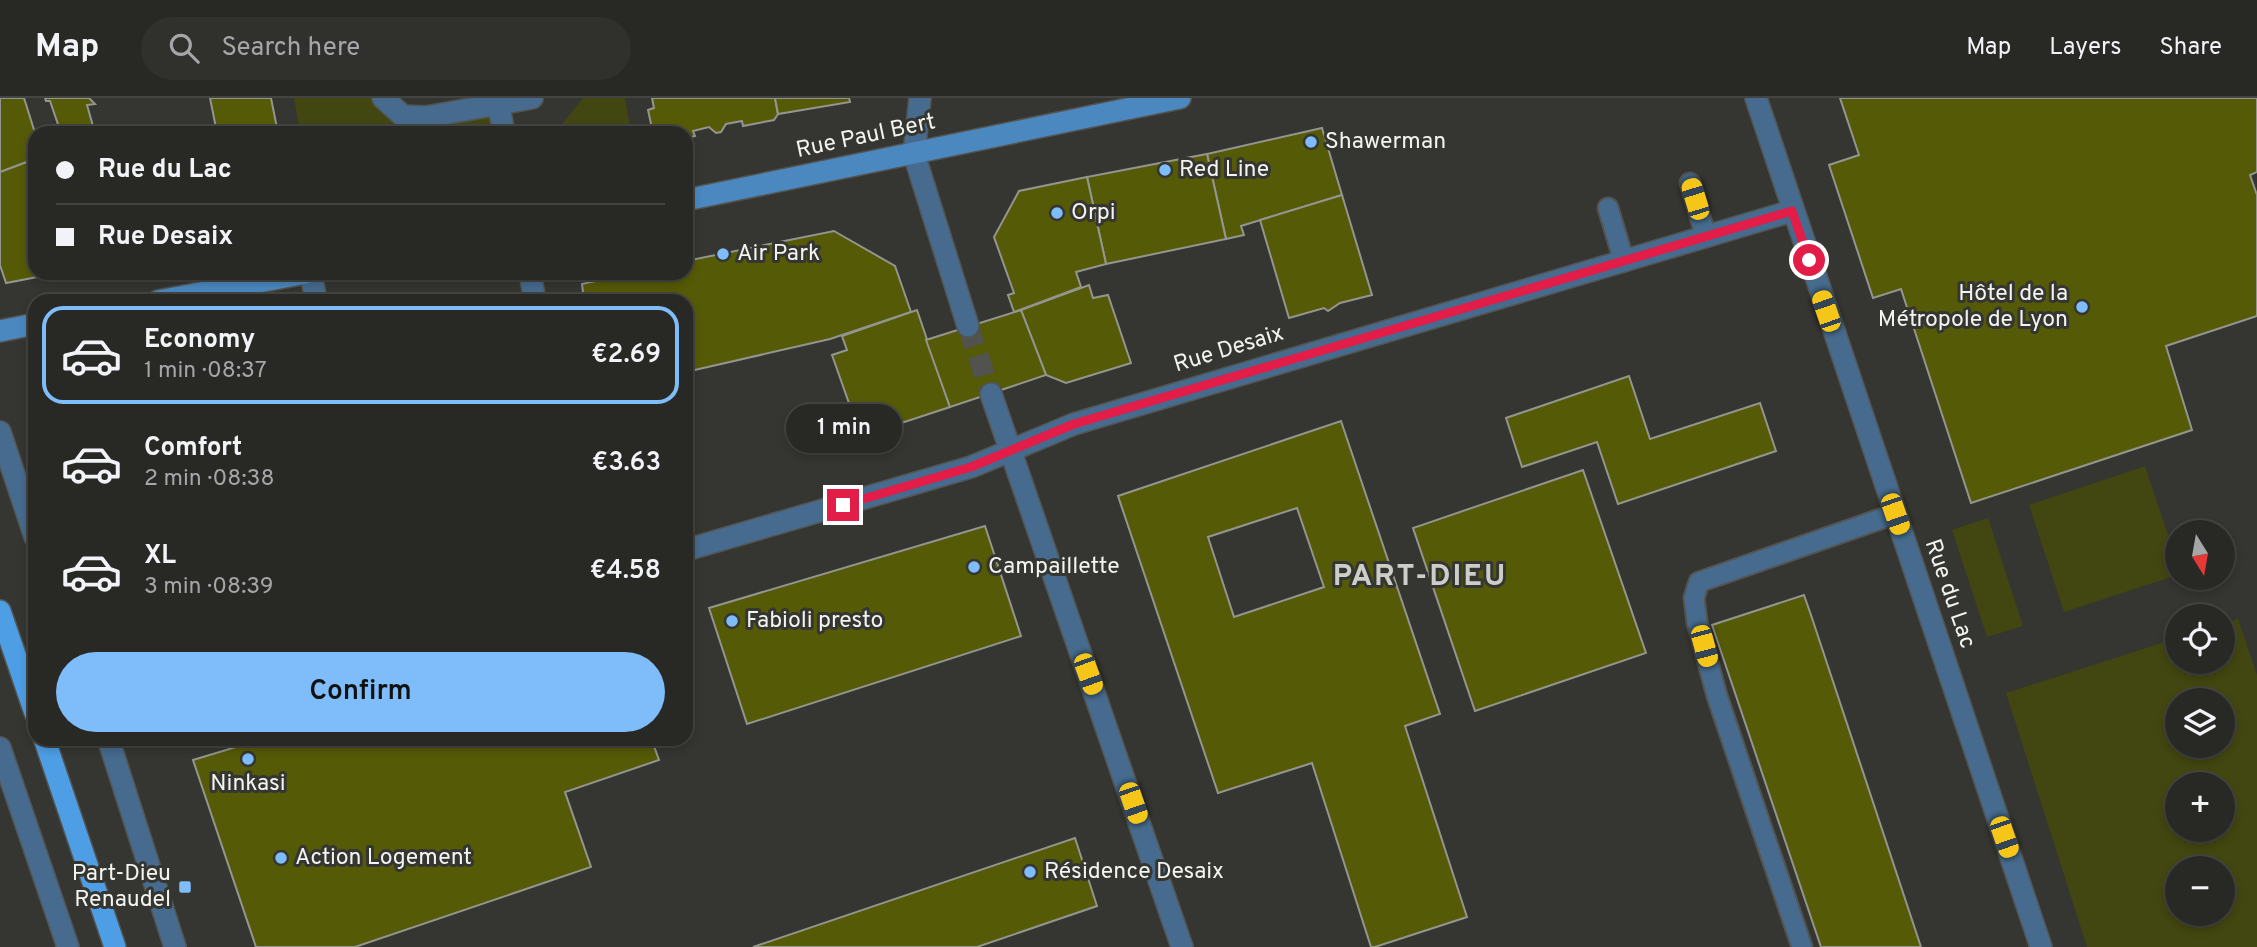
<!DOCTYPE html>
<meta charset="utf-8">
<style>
:root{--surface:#282825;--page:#30302d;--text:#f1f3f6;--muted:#a5a6a7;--line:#444442;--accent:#7ebdf9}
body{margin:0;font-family:Overpass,sans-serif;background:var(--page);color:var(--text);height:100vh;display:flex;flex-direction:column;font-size:26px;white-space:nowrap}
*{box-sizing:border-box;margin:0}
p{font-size:23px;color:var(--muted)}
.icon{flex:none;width:38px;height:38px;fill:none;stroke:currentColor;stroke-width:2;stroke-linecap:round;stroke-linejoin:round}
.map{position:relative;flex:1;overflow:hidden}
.sheet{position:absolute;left:28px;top:196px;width:665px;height:452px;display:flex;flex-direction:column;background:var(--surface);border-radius:21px;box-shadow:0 4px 10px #0003,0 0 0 2px var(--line)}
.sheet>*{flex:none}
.hud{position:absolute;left:28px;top:28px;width:665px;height:154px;border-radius:21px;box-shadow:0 4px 10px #0003,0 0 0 2px var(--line);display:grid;align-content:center;height:154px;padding:0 28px;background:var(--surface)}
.needle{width:46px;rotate:169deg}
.fabs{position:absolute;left:2165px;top:422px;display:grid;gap:14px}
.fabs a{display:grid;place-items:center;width:70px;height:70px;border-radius:50%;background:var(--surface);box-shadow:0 4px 10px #0003,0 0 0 2px var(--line);font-size:35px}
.end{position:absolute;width:32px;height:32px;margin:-16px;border:9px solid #e11d48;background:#fff;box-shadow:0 0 0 4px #fff}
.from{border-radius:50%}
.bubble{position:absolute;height:49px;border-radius:24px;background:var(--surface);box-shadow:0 4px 10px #0003,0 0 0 2px var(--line);font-size:23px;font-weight:600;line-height:49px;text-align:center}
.car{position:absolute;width:21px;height:42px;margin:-21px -10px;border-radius:9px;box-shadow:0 0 5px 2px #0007;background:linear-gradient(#f5c518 24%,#345 0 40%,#f5c518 0 76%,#345 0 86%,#f5c518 0)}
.hud b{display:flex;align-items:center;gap:24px;height:66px;font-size:26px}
.hud b+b{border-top:2px solid var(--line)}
.hud i{width:18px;height:18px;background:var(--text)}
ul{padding:12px 0 0;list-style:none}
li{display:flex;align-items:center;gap:21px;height:98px;margin:0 14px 10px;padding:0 14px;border:4px solid transparent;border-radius:21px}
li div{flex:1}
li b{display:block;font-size:26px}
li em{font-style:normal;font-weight:600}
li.current{border-color:var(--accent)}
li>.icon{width:63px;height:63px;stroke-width:1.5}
.primary-button{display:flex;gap:14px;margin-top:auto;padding:14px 28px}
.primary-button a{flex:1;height:80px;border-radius:42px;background:var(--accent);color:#111;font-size:28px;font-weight:600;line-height:80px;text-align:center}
header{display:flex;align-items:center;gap:42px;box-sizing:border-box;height:98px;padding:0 35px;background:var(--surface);border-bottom:2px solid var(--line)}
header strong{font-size:33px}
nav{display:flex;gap:38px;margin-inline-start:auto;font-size:24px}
.search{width:490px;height:63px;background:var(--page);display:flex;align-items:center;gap:18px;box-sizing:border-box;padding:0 24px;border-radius:38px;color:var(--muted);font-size:26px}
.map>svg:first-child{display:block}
</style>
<header>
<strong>Map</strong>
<div class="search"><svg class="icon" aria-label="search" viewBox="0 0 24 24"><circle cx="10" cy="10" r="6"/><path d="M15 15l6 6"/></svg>Search here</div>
<nav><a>Map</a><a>Layers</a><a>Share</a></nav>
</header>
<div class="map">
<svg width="2257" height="849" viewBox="0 0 2257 849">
<rect width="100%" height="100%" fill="#353631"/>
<!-- green -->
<g fill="#424610" fill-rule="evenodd">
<polygon points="294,0 375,0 402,27 489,15 493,35 300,35"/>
<polygon points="583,0 625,0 631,35 555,35"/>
<polygon points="2145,368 2177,464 2177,477 2064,514 2029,407"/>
<polygon points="1988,420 2023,528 1987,539 1952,432"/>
<path d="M2238,521L2257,577V849H2087L2006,595L2177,540V564H2222L2223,526ZM2222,602V648H2177V602ZM2222,686V732H2177V686ZM2177,770H2222V816H2177Z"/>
</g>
<!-- building -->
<g fill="#555a07" stroke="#94958f" stroke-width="2" fill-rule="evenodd">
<polygon points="0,0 24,0 35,35 35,61 0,74"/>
<polygon points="45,0 89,0 95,6 87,7 95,35 61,35 50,3 46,3"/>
<polygon points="210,0 271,0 278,35 217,35"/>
<polygon points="652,0 775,0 778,16 774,22 743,28 742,23 726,26 721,34 716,35 709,29 693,33 695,38 686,40 686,35 653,35 648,12 654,10"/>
<polygon points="775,0 849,0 850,4 778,16"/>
<polygon points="1840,0 2257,0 2257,74 2250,77 2257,97 2257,218 2166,248 2192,332 1971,405 1901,191 1873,200 1829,67 1859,57"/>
<polygon points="1322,30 1342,97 1241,128 1244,137 1226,141 1207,56"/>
<polygon points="1207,56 1226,141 1106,166 1087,79"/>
<polygon points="35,61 35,175 58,175 6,185 0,167 0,74"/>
<polygon points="1087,79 1106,166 1076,174 1081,189 1014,214 1008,197 1014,195 994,139 1019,93"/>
<polygon points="1342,97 1372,197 1340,205 1328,213 1324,210 1289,220 1260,122"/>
<polygon points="834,133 895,168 911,214 830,241 686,274 686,203 584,203 582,186 631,175 686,175 686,163"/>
<polygon points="1089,187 1093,200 1108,197 1131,265 1066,285 1046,277 1021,212"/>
<polygon points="917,212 950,309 874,334 856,325 832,257 847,252 842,238"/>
<polygon points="1021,212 1046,277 950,309 926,242"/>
<polygon points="1629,278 1650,341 1760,305 1776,353 1618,406 1597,344 1522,369 1506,320"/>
<path d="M1341,323L1440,616L1405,628L1467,819L1375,849H1371L1312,665L1218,695L1118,398ZM1297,410L1324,489L1234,519L1208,439Z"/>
<polygon points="1583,372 1646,555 1475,613 1413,430"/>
<polygon points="985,428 1021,538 747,626 709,510"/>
<polygon points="1804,497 1811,517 1921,849 1821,849 1712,527"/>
<polygon points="266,640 651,640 659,662 565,694 591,769 355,849 256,849 193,662"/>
<polygon points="1075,740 1097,808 977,849 753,849"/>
</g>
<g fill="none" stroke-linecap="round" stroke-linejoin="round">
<!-- street-tunnel -->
<polyline stroke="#52524e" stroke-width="21" stroke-dasharray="21 10" stroke-linecap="butt" points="968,228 991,296"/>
<!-- lane casing -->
<g stroke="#535450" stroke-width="23">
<g id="lane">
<polyline points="1690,85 1706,139"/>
<polyline points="1608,110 1624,163"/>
<polyline points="1802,849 1717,598 1697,524 1694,500 1699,484 1895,416"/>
</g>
</g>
<!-- street casing -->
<g stroke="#535450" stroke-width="24">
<g id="street">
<polyline points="383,0 403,18 426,19 532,0"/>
<polyline points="497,0 504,35"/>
<polyline points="920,0 914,56 968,228"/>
<polyline points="1756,0 2041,849"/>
<polyline points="311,175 316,203"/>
<polyline points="530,175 535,203"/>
<polyline points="991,296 1182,849"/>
<polyline points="0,334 35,439"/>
<polyline points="686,452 971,369 1074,326 1792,113"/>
<polyline points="108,640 175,849"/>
<polyline points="0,650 68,849"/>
</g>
</g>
<!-- secondary casing -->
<g stroke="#535450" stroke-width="24">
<g id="secondary">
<polyline points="686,102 1180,0"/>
<polyline points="158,203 306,175"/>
<polyline points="0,233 35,226"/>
</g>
</g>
<!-- primary casing -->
<g stroke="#535450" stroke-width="24">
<g id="primary">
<polyline points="0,513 35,615"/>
<polyline points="44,640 115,849"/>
</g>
</g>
<!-- lane -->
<use href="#lane" stroke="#466b8e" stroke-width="19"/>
<!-- street -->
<use href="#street" stroke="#466b8e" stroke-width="21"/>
<!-- secondary -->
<use href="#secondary" stroke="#4b88bf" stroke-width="21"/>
<!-- primary -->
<use href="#primary" stroke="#4d9ee5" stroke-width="21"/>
</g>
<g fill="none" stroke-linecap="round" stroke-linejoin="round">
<!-- route -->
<polyline stroke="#e11d48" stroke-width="9" points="843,407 971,369 1074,326 1792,113 1809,162"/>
</g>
<!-- markers -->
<g fill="#7ebdf9" stroke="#353631" stroke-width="2.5">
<circle cx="1311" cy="44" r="7"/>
<circle cx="1165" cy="72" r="7"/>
<circle cx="1057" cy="115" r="7"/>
<circle cx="723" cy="156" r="7"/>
<circle cx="2082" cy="209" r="7"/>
<circle cx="974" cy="469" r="7"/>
<circle cx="732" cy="523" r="7"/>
<circle cx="248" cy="661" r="7"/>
<circle cx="281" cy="760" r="7"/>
<circle cx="1030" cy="774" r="7"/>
<rect x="178" y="782" width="14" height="14" rx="3.5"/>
</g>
<g text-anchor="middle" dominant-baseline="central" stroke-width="6" stroke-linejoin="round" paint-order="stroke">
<!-- street labels -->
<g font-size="23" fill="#f3f3f0" stroke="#353631">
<text transform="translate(866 39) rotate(-12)">Rue Paul Bert</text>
<text transform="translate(1229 252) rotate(-17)">Rue Desaix</text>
<text transform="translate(1949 496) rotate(71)">Rue du Lac</text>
</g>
<!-- poi labels -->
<g font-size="23" fill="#f3f3f0" stroke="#353631" text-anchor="start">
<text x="1325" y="44">Shawerman</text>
<text x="1179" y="72">Red Line</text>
<text x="1071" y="115">Orpi</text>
<text x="737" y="156">Air Park</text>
<text x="2068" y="196" text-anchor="end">Hôtel de la<tspan x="2068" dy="26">Métropole de Lyon</tspan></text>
<text x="988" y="469">Campaillette</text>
<text x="746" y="523">Fabioli presto</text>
<text x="248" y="686" text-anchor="middle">Ninkasi</text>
<text x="295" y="760">Action Logement</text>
<text x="1044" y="774">Résidence Desaix</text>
<text x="171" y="776" text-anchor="end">Part-Dieu<tspan x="171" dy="26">Renaudel</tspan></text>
</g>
<!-- district labels -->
<g font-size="30" font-weight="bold" letter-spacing="2" fill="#cdcec8" stroke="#353631">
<text x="1420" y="479">PART-DIEU</text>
</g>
</g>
</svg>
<div class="fabs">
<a><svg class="needle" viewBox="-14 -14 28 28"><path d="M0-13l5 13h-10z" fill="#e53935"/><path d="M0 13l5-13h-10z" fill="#a5a6a7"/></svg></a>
<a><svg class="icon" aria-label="locate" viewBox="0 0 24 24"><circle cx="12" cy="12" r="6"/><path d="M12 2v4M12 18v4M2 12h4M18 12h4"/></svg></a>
<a><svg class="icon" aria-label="layers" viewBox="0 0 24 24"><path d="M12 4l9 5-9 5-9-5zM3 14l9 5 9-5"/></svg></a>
<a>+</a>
<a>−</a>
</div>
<i class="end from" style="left:1809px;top:162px"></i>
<i class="end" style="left:843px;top:407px"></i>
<div class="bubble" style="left:786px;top:306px;width:116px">1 min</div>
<i class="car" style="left:1695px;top:101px;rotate:343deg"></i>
<i class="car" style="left:1826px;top:213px;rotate:341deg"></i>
<i class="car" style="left:1895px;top:416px;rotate:161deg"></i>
<i class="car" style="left:1704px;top:548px;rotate:165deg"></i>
<i class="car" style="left:1088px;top:576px;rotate:160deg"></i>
<i class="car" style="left:1133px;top:705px;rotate:161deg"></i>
<i class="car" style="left:2004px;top:739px;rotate:161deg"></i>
<div class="hud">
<b><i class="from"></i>Rue du Lac</b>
<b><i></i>Rue Desaix</b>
</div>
<section class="sheet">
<ul>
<li class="current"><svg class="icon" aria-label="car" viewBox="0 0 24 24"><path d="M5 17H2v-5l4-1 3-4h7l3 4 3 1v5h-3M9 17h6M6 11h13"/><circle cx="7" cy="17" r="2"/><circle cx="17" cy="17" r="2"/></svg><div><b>Economy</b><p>1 min · 08:37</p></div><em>€2.69</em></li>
<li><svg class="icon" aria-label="car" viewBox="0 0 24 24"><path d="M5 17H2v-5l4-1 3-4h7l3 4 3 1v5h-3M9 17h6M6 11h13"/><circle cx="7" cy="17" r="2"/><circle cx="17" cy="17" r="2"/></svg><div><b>Comfort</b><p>2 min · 08:38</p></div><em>€3.63</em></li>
<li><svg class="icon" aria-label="car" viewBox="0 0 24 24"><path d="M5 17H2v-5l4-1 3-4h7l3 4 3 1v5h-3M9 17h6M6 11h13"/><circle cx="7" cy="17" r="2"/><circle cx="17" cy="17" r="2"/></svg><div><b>XL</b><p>3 min · 08:39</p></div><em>€4.58</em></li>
</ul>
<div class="primary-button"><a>Confirm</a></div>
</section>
</div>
